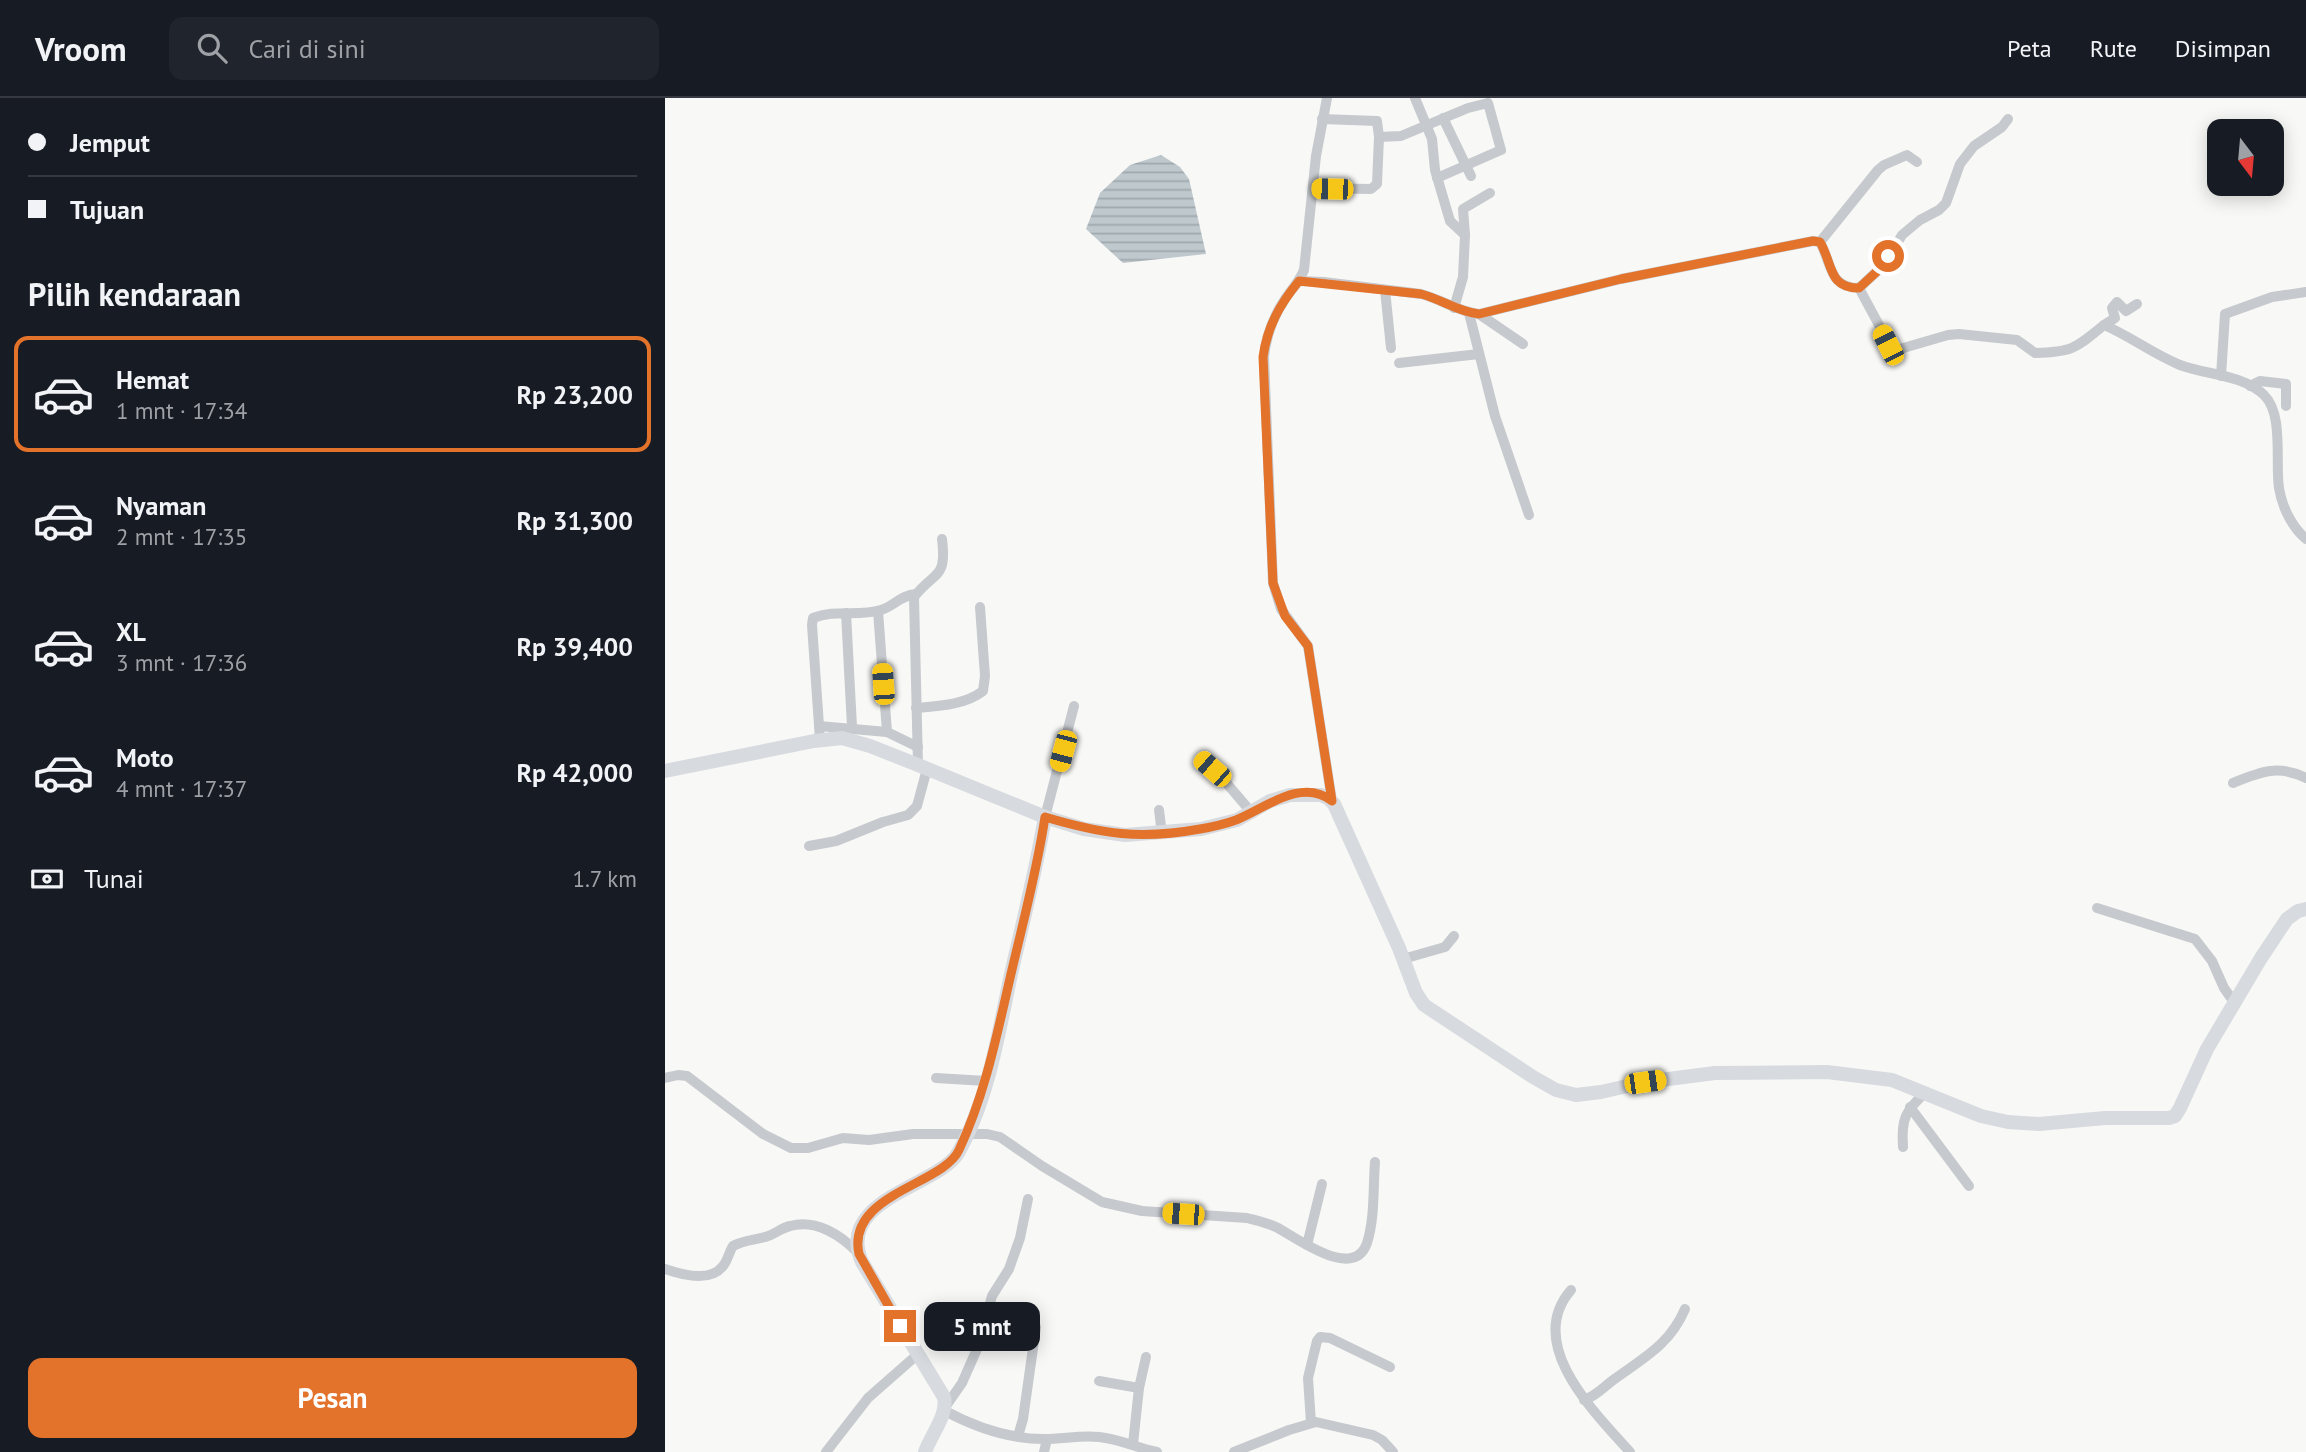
<!DOCTYPE html>
<html lang="id">
<meta charset="utf-8">
<style>
:root{--surface:#171b24;--page:#20242c;--text:#f1f3f6;--muted:#9ea1a6;--line:#363941;--accent:#e3722b}
body{margin:0;font-family:"PT Sans",sans-serif;background:var(--page);color:var(--text);height:100vh;display:flex;flex-direction:column;font-size:26px;white-space:nowrap}
*{box-sizing:border-box;margin:0}
p{font-size:23px;color:var(--muted)}
.icon{flex:none;width:38px;height:38px;fill:none;stroke:currentColor;stroke-width:2;stroke-linecap:round;stroke-linejoin:round}
.map{position:relative;flex:1;overflow:hidden}
.drawer{display:flex;flex-direction:column;background:var(--surface);width:665px}
.drawer>*{flex:none}
.guide{display:grid;align-content:center;height:154px;padding:0 28px;background:var(--surface)}
.needle{width:46px;rotate:164deg}
.buttons{position:absolute;left:1542px;top:21px;display:grid;gap:14px}
.buttons a{display:grid;place-items:center;width:77px;height:77px;border-radius:14px;background:var(--surface);box-shadow:0 4px 18px #0003;font-size:35px}
.end{position:absolute;width:32px;height:32px;margin:-16px;border:9px solid #e3722b;background:#fff;box-shadow:0 0 0 4px #fff}
.from{border-radius:50%}
.bubble{position:absolute;height:49px;border-radius:14px;background:var(--surface);box-shadow:0 4px 18px #0003;font-size:23px;font-weight:800;line-height:49px;text-align:center}
.car{position:absolute;width:21px;height:42px;margin:-21px -10px;border-radius:9px;box-shadow:0 0 5px 2px #0007;background:linear-gradient(#f5c518 24%,#345 0 40%,#f5c518 0 76%,#345 0 86%,#f5c518 0)}
.guide b{display:flex;align-items:center;gap:24px;height:66px;font-size:26px}
.guide b+b{border-top:2px solid var(--line)}
.guide i{width:18px;height:18px;background:var(--text)}
ul{padding:0;list-style:none}
li{display:flex;align-items:center;gap:21px;height:116px;margin:0 14px 10px;padding:0 14px;border:4px solid transparent;border-radius:14px}
li div{flex:1}
li b{display:block;font-size:26px}
li em{font-style:normal;font-weight:800}
li.active{border-color:var(--accent)}
li>.icon{width:63px;height:63px;stroke-width:1.5}
h2{padding:0 28px;font-size:32px;line-height:84px}
.pay{display:flex;align-items:center;gap:18px;height:77px;padding:0 28px;font-size:26px}
.pay p{margin-inline-start:auto}
.button{display:flex;gap:14px;margin-top:auto;padding:14px 28px}
.button a{flex:1;height:80px;border-radius:14px;background:var(--accent);color:#fff;font-size:28px;font-weight:800;line-height:80px;text-align:center}
header{display:flex;align-items:center;gap:42px;box-sizing:border-box;height:98px;padding:0 35px;background:var(--surface);border-bottom:2px solid var(--line)}
header strong{font-size:33px}
nav{display:flex;gap:38px;margin-inline-start:auto;font-size:24px}
.search{width:490px;height:63px;background:var(--page);display:flex;align-items:center;gap:18px;box-sizing:border-box;padding:0 24px;border-radius:14px;color:var(--muted);font-size:26px}
main{display:flex;flex:1;min-height:0}
.map>svg:first-child{display:block}
</style>
<header>
<strong>Vroom</strong>
<div class="search"><svg class="icon" aria-label="search" viewBox="0 0 24 24"><circle cx="10" cy="10" r="6"/><path d="M15 15l6 6"/></svg>Cari di sini</div>
<nav><a>Peta</a><a>Rute</a><a>Disimpan</a></nav>
</header>
<main>
<section class="drawer">
<div class="guide">
<b><i class="from"></i>Jemput</b>
<b><i></i>Tujuan</b>
</div>
<h2>Pilih kendaraan</h2>
<ul>
<li class="active"><svg class="icon" aria-label="car" viewBox="0 0 24 24"><path d="M5 17H2v-5l4-1 3-4h7l3 4 3 1v5h-3M9 17h6M6 11h13"/><circle cx="7" cy="17" r="2"/><circle cx="17" cy="17" r="2"/></svg><div><b>Hemat</b><p>1 mnt · 17:34</p></div><em>Rp 23,200</em></li>
<li><svg class="icon" aria-label="car" viewBox="0 0 24 24"><path d="M5 17H2v-5l4-1 3-4h7l3 4 3 1v5h-3M9 17h6M6 11h13"/><circle cx="7" cy="17" r="2"/><circle cx="17" cy="17" r="2"/></svg><div><b>Nyaman</b><p>2 mnt · 17:35</p></div><em>Rp 31,300</em></li>
<li><svg class="icon" aria-label="car" viewBox="0 0 24 24"><path d="M5 17H2v-5l4-1 3-4h7l3 4 3 1v5h-3M9 17h6M6 11h13"/><circle cx="7" cy="17" r="2"/><circle cx="17" cy="17" r="2"/></svg><div><b>XL</b><p>3 mnt · 17:36</p></div><em>Rp 39,400</em></li>
<li><svg class="icon" aria-label="car" viewBox="0 0 24 24"><path d="M5 17H2v-5l4-1 3-4h7l3 4 3 1v5h-3M9 17h6M6 11h13"/><circle cx="7" cy="17" r="2"/><circle cx="17" cy="17" r="2"/></svg><div><b>Moto</b><p>4 mnt · 17:37</p></div><em>Rp 42,000</em></li>
</ul>
<div class="pay"><svg class="icon" aria-label="cash" viewBox="0 0 24 24"><path d="M3 7h18v10H3z"/><circle cx="12" cy="12" r="2"/></svg>Tunai<p>1.7 km</p></div>
<div class="button"><a>Pesan</a></div>
</section>
<div class="map">
<svg width="1641" height="1354" viewBox="0 0 1641 1354">
<defs>
<pattern id="water-rules" width="6" height="5" patternUnits="userSpaceOnUse" patternTransform="scale(1.75)"><rect width="6" height="5" fill="#bfc8cd"/><path d="M0 2.5h6" fill="none" stroke="#9fa7ac"/></pattern>
</defs>
<rect width="100%" height="100%" fill="#f8f8f6"/>
<!-- water -->
<polygon fill="url(#water-rules)" points="496,57 515,69 524,81 541,156 458,165 421,131 435,95 465,67"/>
<g fill="none" stroke-linecap="round" stroke-linejoin="round">
<!-- street -->
<g stroke="#c6c9cd" stroke-width="10">
<path d="M662,0L651,58L639,172C634,184 627,191 620,201C608,219 601,238 599,259L608,485L616,511L643,548L667,703"/>
<polyline points="750,0 767,41 770,72 785,123 800,137 798,179 789,210"/>
<polyline points="778,20 806,78"/>
<polyline points="714,39 736,38 803,10 823,5 836,52 772,80"/>
<polyline points="648,90 706,91 712,86 714,39 712,23 657,21"/>
<polyline points="800,137 798,111 825,95"/>
<polyline points="1155,144 1213,72 1219,67 1242,57 1252,64"/>
<path d="M634,183L659,184L756,196C776,201 793,214 814,216L956,181L1148,143L1155,144C1167,166 1164,190 1194,190L1220,166L1237,137L1255,122L1274,112L1281,105L1295,66L1309,48L1337,29L1343,21"/>
<path d="M1194,190L1228,253L1283,237L1294,236L1352,242L1370,255C1408,254 1411,250 1439,227C1465,238 1488,256 1515,267C1541,277 1577,276 1599,297C1619,316 1610,365 1614,390C1617,409 1627,429 1641,441"/>
<polyline points="720,192 726,250"/>
<polyline points="804,215 830,318 864,417"/>
<polyline points="814,216 858,246"/>
<polyline points="1439,227 1450,220 1447,210 1452,204 1461,213 1472,206"/>
<polyline points="734,265 814,256"/>
<polyline points="1556,278 1560,216 1607,199 1641,194"/>
<polyline points="1585,288 1595,283 1621,286 1621,308"/>
<polyline points="181,515 187,629"/>
<path d="M251,610C273,608 300,607 318,593L320,578L315,509"/>
<polyline points="154,628 222,634 213,513"/>
<polyline points="222,634 253,649"/>
<path d="M155,642L147,527L148,520C170,511 194,519 216,512C229,508 236,497 251,496"/>
<polyline points="536,661 558,681 587,715"/>
<path d="M253,667L249,499C270,472 282,482 277,441"/>
<path d="M1568,685C1595,674 1613,666 1641,680"/>
<polyline points="494,712 497,736"/>
<polyline points="380,719 409,608"/>
<polyline points="144,748 171,743 218,724 243,717 252,708 262,671"/>
<polyline points="1432,810 1530,841 1547,863 1559,890 1569,904"/>
<polyline points="738,861 780,849 789,838"/>
<path d="M0,980L13,977L22,978L98,1036L126,1050H143L178,1040L204,1042L248,1036H322L335,1039L377,1068L437,1104L477,1113L582,1120C593,1123 603,1125 613,1130C633,1141 689,1183 702,1145C710,1120 708,1089 710,1064"/>
<polyline points="271,980 321,983"/>
<polyline points="1245,1009 1304,1088"/>
<path d="M1238,1049C1236,1021 1240,1013 1261,994"/>
<polyline points="642,1147 657,1086"/>
<path d="M0,1171C17,1177 45,1185 58,1168C63,1162 64,1154 68,1148C79,1142 89,1142 100,1139C109,1137 116,1130 125,1128C151,1121 176,1137 193,1155"/>
<path d="M906,1192C859,1246 930,1315 965,1354"/>
<polyline points="434,1283 474,1290"/>
<path d="M919,1302C933,1297 939,1288 951,1280C980,1259 1005,1246 1020,1211"/>
<polyline points="281,1308 297,1285 312,1251 327,1198 344,1171 355,1140 363,1101"/>
<path d="M280,1313C310,1329 345,1341 379,1341C398,1341 416,1337 434,1339C455,1341 472,1350 492,1354"/>
<polyline points="646,1325 643,1280 652,1243 655,1239 665,1240 725,1269"/>
<polyline points="353,1338 358,1321 371,1229"/>
<polyline points="468,1346 474,1290 481,1259"/>
<polyline points="161,1354 203,1300 253,1256"/>
<polyline points="379,1354 382,1341"/>
<polyline points="569,1354 624,1332 651,1324 708,1337 717,1342 728,1354"/>
</g>
<!-- secondary -->
<g stroke="#d7dadf" stroke-width="14">
<polyline points="0,673 149,643 177,640 205,648 253,667 380,719 419,731 460,737 536,731 572,722 605,703 625,697 656,697 663,700 669,706 734,850 751,895 759,907 868,979 891,992 911,997 936,994 980,984 1050,975 1162,974 1227,982 1316,1018 1343,1024 1374,1026 1440,1020 1504,1020 1510,1018 1515,1010 1542,951 1596,860 1622,821 1633,813 1641,811"/>
<path d="M260,1354C266,1336 283,1318 279,1299L197,1164C169,1101 274,1088 293,1055C323,1003 334,933 346,876C358,824 371,772 380,719"/>
</g>
</g>
<g fill="none" stroke-linecap="round" stroke-linejoin="round">
<!-- route -->
<path stroke="#e3722b" stroke-width="9" d="M235,1228L194,1156C181,1096 278,1087 294,1052C323,990 334,925 350,859C361,813 373,766 380,719C437,736 475,742 535,731C547,729 560,726 571,722C599,711 636,679 667,703L643,548L620,518L608,485L598,259C602,229 615,206 634,183L756,196C776,201 793,214 814,216L956,181L1148,143L1155,144C1168,166 1163,190 1194,190L1220,166L1223,158"/>
</g>
</svg>
<div class="buttons">
<a><svg class="needle" viewBox="-14 -14 28 28"><path d="M0-13l5 13h-10z" fill="#e53935"/><path d="M0 13l5-13h-10z" fill="#9ea1a6"/></svg></a>
</div>
<i class="end from" style="left:1223px;top:158px"></i>
<i class="end" style="left:235px;top:1228px"></i>
<div class="bubble" style="left:259px;top:1204px;width:116px">5 mnt</div>
<i class="car" style="left:667px;top:91px;rotate:271deg"></i>
<i class="car" style="left:1223px;top:247px;rotate:333deg"></i>
<i class="car" style="left:218px;top:586px;rotate:356deg"></i>
<i class="car" style="left:398px;top:653px;rotate:195deg"></i>
<i class="car" style="left:547px;top:671px;rotate:311deg"></i>
<i class="car" style="left:980px;top:984px;rotate:82deg"></i>
<i class="car" style="left:518px;top:1116px;rotate:274deg"></i>
</div>
</main>
